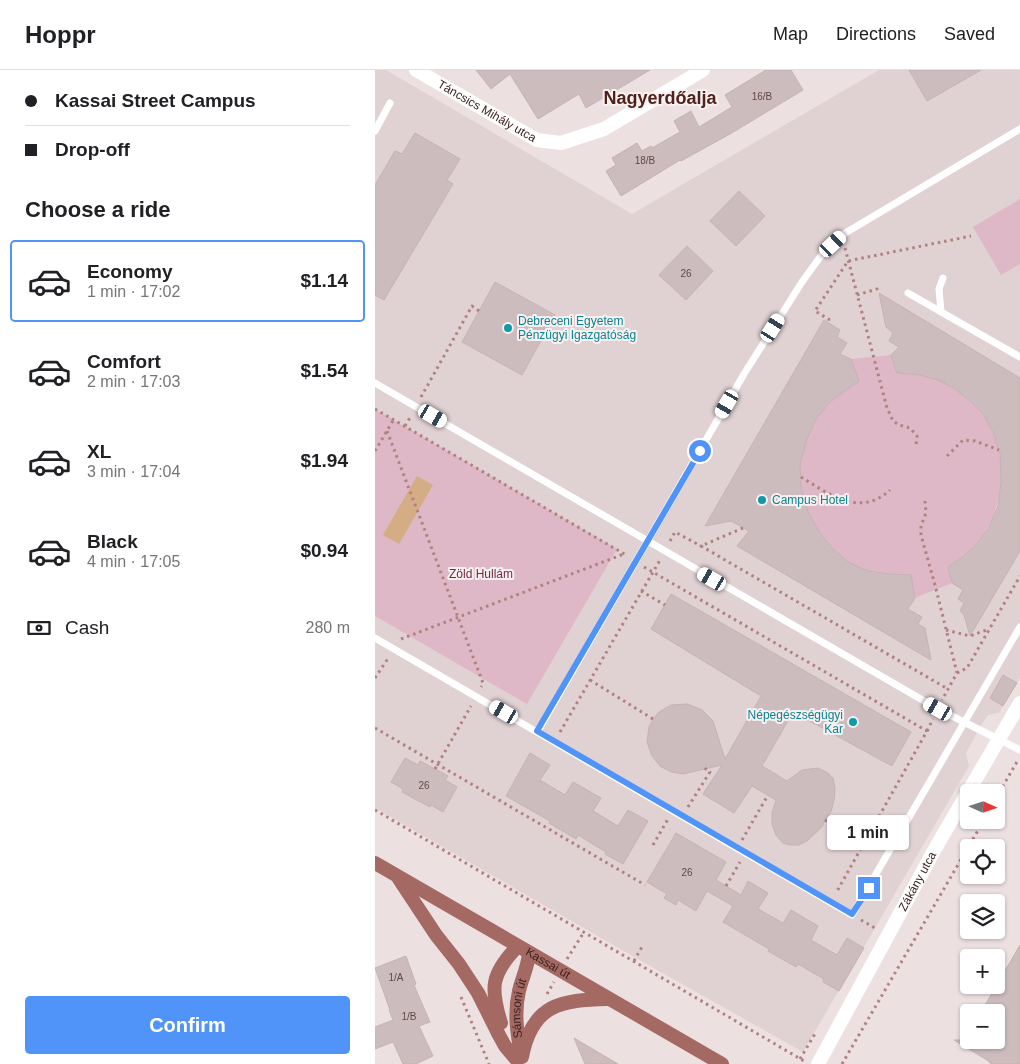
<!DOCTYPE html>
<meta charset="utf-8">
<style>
:root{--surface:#fff;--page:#f6f6f6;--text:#202124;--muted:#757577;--line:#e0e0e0;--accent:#5194f9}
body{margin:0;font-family:Arial,sans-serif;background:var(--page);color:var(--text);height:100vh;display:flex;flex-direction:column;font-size:19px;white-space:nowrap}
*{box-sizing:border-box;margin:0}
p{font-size:16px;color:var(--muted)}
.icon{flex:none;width:28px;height:28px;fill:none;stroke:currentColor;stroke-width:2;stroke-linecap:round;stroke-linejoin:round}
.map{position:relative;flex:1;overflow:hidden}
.sheet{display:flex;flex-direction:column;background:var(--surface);width:375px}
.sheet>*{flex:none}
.banner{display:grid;align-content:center;height:110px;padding:0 25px;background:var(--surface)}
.needle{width:32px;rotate:93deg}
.controls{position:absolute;left:585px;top:714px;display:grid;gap:10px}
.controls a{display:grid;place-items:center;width:45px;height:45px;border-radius:5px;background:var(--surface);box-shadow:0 1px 4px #0004;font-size:25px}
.end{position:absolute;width:22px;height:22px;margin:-11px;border:6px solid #5194f9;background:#fff;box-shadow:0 0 0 2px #fff}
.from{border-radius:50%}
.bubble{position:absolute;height:35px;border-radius:5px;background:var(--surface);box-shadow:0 1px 4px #0004;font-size:16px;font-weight:600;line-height:35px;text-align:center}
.car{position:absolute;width:15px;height:30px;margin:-15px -8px;border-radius:6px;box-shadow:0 0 4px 1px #0007;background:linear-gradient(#fff 24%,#345 0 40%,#fff 0 76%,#345 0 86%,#fff 0)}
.banner b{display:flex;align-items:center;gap:18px;height:48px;font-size:19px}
.banner b+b{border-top:1px solid var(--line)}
.banner i{width:12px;height:12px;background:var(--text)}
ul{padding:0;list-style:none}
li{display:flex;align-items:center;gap:15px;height:82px;margin:0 10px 8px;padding:0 15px;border:2px solid transparent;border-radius:5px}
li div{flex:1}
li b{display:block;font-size:19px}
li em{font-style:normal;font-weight:600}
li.active{border-color:var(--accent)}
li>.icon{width:45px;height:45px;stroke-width:1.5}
h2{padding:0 25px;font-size:22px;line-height:60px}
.pay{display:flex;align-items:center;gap:12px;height:55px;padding:0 25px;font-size:19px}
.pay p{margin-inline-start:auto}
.button{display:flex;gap:10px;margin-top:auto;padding:10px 25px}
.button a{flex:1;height:58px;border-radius:5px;background:var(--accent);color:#fff;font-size:20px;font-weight:600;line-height:58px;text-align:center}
header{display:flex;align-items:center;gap:30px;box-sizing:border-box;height:70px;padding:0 25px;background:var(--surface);border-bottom:1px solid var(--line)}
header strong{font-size:24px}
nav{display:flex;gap:28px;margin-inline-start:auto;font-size:18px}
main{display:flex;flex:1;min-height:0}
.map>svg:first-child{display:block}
</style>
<header>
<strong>Hoppr</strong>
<nav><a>Map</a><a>Directions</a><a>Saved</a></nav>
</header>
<main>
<section class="sheet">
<div class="banner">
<b><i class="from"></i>Kassai Street Campus</b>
<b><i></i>Drop-off</b>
</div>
<h2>Choose a ride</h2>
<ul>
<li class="active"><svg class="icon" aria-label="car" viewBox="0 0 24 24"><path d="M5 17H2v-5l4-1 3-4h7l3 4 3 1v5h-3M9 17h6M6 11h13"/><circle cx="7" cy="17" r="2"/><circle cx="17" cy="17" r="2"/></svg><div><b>Economy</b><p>1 min · 17:02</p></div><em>$1.14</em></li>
<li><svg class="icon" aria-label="car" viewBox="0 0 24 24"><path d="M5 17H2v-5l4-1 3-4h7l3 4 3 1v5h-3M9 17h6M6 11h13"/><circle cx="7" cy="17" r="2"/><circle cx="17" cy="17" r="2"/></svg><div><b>Comfort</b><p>2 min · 17:03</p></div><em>$1.54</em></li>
<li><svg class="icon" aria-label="car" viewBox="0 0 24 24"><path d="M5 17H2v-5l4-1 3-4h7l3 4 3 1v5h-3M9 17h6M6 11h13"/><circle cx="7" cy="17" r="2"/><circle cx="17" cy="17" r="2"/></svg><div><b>XL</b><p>3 min · 17:04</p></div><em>$1.94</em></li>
<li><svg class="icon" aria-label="car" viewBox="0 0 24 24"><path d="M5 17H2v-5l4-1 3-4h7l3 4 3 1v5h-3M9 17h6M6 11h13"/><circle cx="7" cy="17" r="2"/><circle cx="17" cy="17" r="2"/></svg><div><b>Black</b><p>4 min · 17:05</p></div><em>$0.94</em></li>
</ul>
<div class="pay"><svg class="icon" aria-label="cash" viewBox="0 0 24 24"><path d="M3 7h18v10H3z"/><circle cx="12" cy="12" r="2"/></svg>Cash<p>280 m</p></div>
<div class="button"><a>Confirm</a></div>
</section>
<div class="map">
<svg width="645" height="994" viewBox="0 0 645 994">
<rect width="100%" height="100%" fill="#ece0e1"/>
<!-- built -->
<polygon fill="#e0d1d3" points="0,0 11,0 257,144 504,0 645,0 645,608 624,643 613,645 606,655 591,683 594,696 428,982 261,888 0,738"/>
<!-- green -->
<g fill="#deb8c6">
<polygon points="645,129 645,194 626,205 598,157"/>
<path d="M516,285L522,303C536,304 550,304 564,310C573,314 581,320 589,326C596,332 603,338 608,345C631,377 631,423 613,457C604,475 589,486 573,497L577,513L540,528L515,504L493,501L475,493L459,480L445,463L433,442L426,418L425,394L432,369L441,349L454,333L467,323L476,289Z"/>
<polygon points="0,339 242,479 152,634 0,546"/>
</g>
<!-- water -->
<polygon fill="#d4ad85" points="42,406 58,415 24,474 8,465"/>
<!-- building -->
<g fill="#cdbcbe" stroke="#c6b2b3">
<polygon points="101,0 275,0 211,38 204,24 163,49 135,4 116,19"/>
<polygon points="391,0 416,0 428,20 355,64 306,91 305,90 246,126 231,101 241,95 237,88 262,73 267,81 276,76 277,78 305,62 299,51 316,41 324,57 357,37 350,25"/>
<polygon points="534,0 606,0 552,31"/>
<polygon points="40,63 85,89 72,110 78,114 9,230 0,225 0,115 20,81 27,84"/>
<polygon points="364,121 390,146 361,176 335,151"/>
<polygon points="312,176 338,201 311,230 284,205"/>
<polygon points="120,212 180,245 147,305 87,272"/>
<polygon points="504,223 645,308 645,481 595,566 589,545 585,541 589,533 583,529 588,520 577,513 573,497 586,488 599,477 613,459 623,436 626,412 625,384 618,362 608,344 595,331 580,319 563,310 545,305 522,303 516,285 524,277 514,271 518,263 511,257"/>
<polygon points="449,250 465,260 462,267 472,273 465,284 476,289 484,311 467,323 454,333 441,349 432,369 425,394 426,418 433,442 445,463 459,480 475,493 493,501 515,504 536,505 540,528 533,539 547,547 543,554 550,558 556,590 362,476 374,461 356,451 330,456"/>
<polygon points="296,524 536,662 517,696 418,642 387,696 412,711 427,700 443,698 453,703 458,708 460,719 459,730 456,742 450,750 447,757 432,771 424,775 415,775 408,773 401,765 397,754 397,743 401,730 377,716 359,743 328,724 347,695 308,704 296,702 285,696 277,686 272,672 274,657 278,649 284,642 296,635 312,634 327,640 338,651 350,689 386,626 276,559"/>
<polygon points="628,605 642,613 628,636 615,628"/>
<polygon points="155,683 175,695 165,710 190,725 198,712 226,728 218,741 243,756 253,740 273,751 248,794 230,784 231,782 203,765 201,769 174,753 175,751 131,726"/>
<polygon points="30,688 43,695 45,691 73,706 70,710 82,717 68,742 56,735 55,737 27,722 28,719 16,712"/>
<polygon points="301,763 351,792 341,810 366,825 373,811 393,823 383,839 408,853 416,840 443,856 436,870 462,885 472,868 489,878 464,921 448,912 449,909 423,894 421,897 393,881 394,879 348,852 358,836 332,821 321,841 303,830 301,835 289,828 292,824 272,812"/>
<polygon points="645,875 645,994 616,994 612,990 579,970 621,970 621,942 606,942"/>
<polygon points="31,886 41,914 39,915 55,952 44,956 58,986 41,994 28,994 18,972 0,979 0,957 18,950 14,940 15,940 0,898"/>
<polygon points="199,968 243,994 210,994"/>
</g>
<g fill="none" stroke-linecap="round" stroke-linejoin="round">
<!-- path -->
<g stroke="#b1817f" stroke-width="3" stroke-dasharray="2.5 4" stroke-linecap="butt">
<polyline points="470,178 512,338 518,351 524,355 535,358 542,366 541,376"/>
<polyline points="482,225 502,219 504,223"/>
<polyline points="455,250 440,241 473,191 596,166"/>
<polyline points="46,327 97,236 104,241"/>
<polyline points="0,339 251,485"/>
<polyline points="30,356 36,346"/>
<polyline points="12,361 108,613 106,617"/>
<polyline points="0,381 19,349"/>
<polyline points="572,386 588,370 600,371 624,380"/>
<path d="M426,407C454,424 485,448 515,420"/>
<polyline points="550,431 551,443 546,456 546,465 560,515 582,603 567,630"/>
<polyline points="368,458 326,476 573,619"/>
<polyline points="295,471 300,462 326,476"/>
<polyline points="269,497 552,661 461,823"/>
<polyline points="266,521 290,535"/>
<polyline points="571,560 595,566 614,559"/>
<polyline points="26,569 249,484"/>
<polyline points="582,603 592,598 645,506"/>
<polyline points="0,608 14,587"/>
<polyline points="215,610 278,649"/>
<polyline points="0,658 270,815"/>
<polyline points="552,661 558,649"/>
<polyline points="185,662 285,490"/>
<polyline points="60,699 96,636"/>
<polyline points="621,728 643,690"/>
<polyline points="313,737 335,702 328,697"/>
<polyline points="0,740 429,991"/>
<polyline points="450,750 490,771"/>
<polyline points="367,770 393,725"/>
<polyline points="278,775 293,749"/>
<polyline points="351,816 365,792"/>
<polyline points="486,850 500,858"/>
<polyline points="192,889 209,862"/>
<polyline points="259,891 268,875"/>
<polyline points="172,924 179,912"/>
<polyline points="86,927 114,994"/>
<polyline points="425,989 441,962"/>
<polyline points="467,994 609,750"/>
</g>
<!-- service -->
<g stroke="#fff" stroke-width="7">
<polyline points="0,61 15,33"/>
<polyline points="533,223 645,287"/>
<polyline points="566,242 564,219 568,208"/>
<polyline points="0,313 563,639 645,680"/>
<polyline points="0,568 477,845 645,557"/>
<polyline points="163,661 369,304 427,212 448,183 467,165 645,59"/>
</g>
<!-- minor -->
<g stroke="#fff" stroke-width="14">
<path id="s1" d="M41,0L162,70L186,73L229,59L328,0"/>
<path id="s2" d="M443,994L561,777L645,633"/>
</g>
<!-- primary -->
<g stroke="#a46962" stroke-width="14">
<path id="s3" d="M0,793L347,994"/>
<polyline points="24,809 61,865 84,894 103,923 124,965 130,976 141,989"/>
<path d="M126,953C115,918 116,904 142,877"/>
<path id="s4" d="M146,984C142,963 139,942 144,921C147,908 153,897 154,883"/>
<path d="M147,987C157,934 186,930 233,929"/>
</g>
</g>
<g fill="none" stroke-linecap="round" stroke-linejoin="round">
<!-- route -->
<polyline stroke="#5194f9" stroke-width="6" points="325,381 162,661 477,844 494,818"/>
</g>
<!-- markers -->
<g fill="#0f9aa8" stroke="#f8f1f2" stroke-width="2">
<circle cx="133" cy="258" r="5"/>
<circle cx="387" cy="430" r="5"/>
<circle cx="478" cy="652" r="5"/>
</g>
<g text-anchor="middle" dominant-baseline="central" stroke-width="4" stroke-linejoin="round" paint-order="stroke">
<!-- number labels -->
<g font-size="10" fill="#614848">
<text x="387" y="26">16/B</text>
<text x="270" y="90">18/B</text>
<text x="311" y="203">26</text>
<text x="49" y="715">26</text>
<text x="312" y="802">26</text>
<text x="21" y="907">1/A</text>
<text x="34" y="946">1/B</text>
</g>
<!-- street labels -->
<g font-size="12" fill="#3d2220" stroke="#f8f1f2">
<text stroke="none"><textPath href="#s1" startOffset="82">Táncsics Mihály utca</textPath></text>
<text stroke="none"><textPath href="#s2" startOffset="208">Zákány utca</textPath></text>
<text stroke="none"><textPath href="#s3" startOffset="200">Kassai út</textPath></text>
<text stroke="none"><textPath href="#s4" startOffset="46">Sámsoni út</textPath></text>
</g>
<!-- culture labels -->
<g font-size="12" fill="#0d838f" stroke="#f8f1f2" text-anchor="start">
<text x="143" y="251">Debreceni Egyetem<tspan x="143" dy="14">Pénzügyi Igazgatóság</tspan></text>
<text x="397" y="430">Campus Hotel</text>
<text x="468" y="645" text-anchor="end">Népegészségügyi<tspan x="468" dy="14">Kar</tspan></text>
</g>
<!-- park labels -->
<g font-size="12" fill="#76283c" stroke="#f8f1f2">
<text x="106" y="504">Zöld Hullám</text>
</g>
<!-- district labels -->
<g font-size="18" font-weight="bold" fill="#50211b" stroke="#f8f1f2">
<text x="285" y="28">Nagyerdőalja</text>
</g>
</g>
</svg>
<div class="controls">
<a><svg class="needle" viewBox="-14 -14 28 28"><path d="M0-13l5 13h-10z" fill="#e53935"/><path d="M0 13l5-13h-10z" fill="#757577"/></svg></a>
<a><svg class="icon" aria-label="locate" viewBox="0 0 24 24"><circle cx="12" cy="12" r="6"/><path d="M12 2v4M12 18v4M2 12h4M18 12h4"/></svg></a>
<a><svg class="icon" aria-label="layers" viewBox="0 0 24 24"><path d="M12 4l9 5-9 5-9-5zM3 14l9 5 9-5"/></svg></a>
<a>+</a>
<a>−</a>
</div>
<i class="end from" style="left:325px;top:381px"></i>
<i class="end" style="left:494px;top:818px"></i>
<div class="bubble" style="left:452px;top:745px;width:82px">1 min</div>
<i class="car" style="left:458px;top:174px;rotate:47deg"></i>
<i class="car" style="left:398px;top:258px;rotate:32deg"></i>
<i class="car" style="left:352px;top:334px;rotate:210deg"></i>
<i class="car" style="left:58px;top:346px;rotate:120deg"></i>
<i class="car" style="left:337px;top:509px;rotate:300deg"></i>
<i class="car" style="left:563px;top:639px;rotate:300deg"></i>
<i class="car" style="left:129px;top:642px;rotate:300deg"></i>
</div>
</main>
